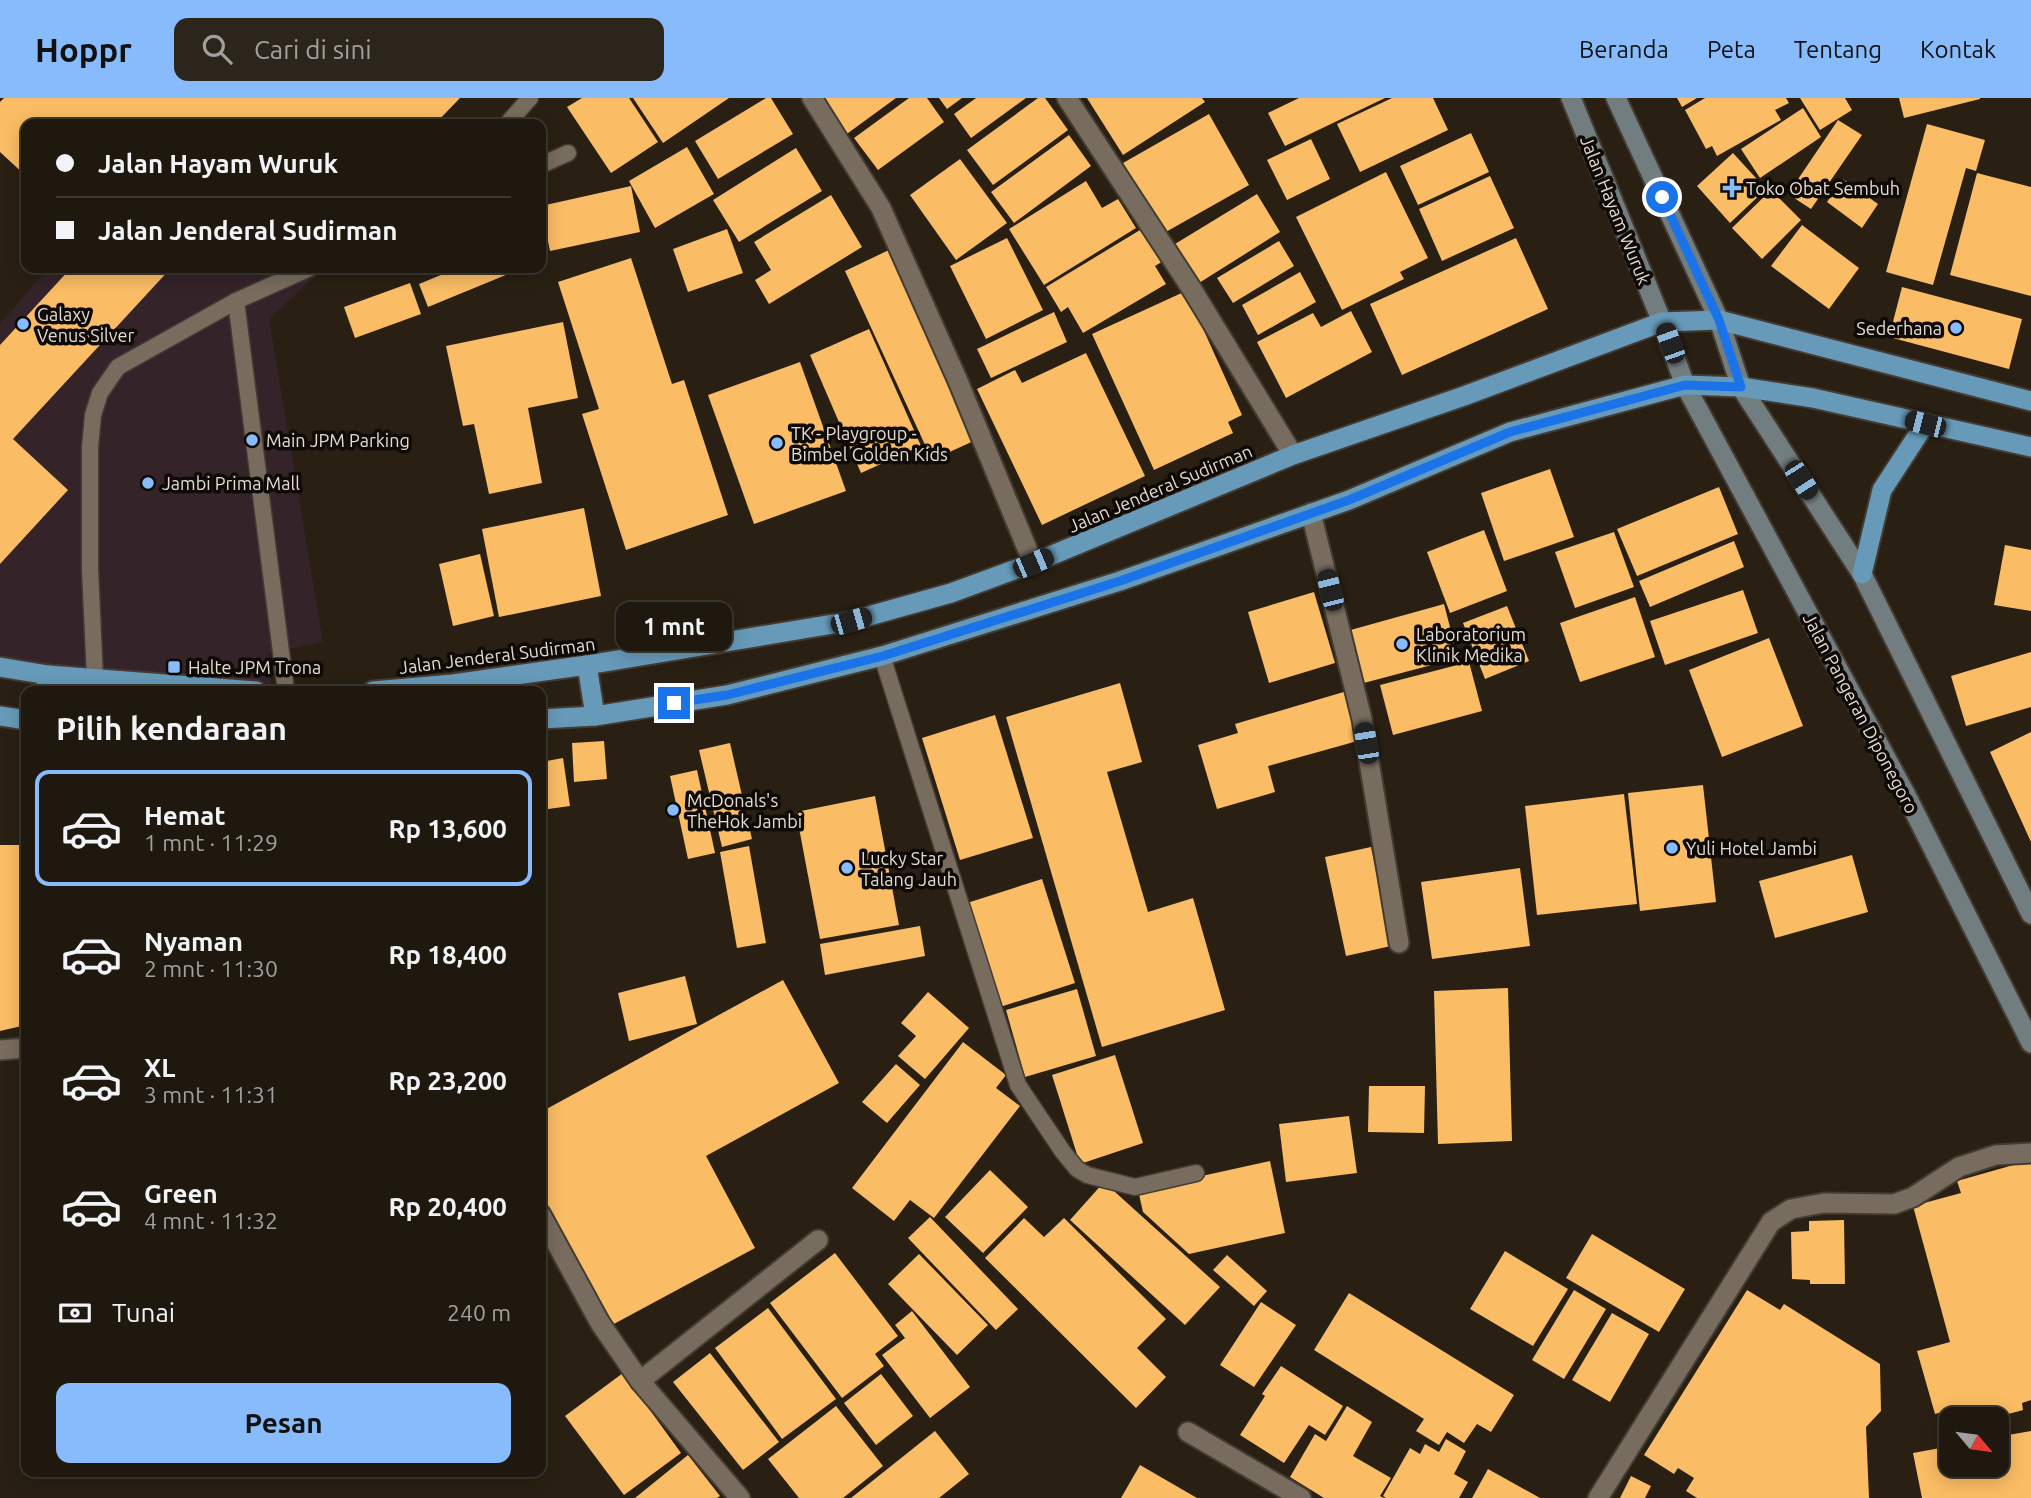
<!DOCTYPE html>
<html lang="id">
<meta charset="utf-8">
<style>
:root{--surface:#1f180e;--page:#2c251c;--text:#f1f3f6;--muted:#a1a09e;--line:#3c372e;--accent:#87bbfb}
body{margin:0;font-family:Ubuntu,sans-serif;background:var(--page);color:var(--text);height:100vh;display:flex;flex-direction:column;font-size:26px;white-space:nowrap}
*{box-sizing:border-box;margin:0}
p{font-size:23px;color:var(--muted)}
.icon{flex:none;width:38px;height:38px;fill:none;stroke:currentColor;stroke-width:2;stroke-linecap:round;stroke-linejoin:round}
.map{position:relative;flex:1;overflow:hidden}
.drawer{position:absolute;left:21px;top:588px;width:525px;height:791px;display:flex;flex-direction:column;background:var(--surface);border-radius:14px;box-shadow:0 4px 18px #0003,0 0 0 2px var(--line)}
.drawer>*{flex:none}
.hud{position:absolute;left:21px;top:21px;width:525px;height:154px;border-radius:14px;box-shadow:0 4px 18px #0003,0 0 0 2px var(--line);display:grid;align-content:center;height:154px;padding:0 35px;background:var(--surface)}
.needle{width:46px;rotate:119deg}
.controls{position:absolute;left:1939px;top:1309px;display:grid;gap:14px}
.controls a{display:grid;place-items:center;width:70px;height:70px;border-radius:14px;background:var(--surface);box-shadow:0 4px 18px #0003,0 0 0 2px var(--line);font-size:35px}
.end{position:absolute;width:32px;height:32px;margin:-16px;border:9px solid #1a73e8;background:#fff;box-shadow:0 0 0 4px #fff}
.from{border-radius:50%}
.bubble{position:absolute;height:49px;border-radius:14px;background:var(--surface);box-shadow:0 4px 18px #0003,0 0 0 2px var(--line);font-size:23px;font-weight:600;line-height:49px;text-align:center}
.car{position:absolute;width:21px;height:42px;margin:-21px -10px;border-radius:9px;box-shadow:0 0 5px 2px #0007;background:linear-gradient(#222 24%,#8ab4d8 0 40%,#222 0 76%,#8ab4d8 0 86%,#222 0)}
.hud b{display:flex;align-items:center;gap:24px;height:66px;font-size:26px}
.hud b+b{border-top:2px solid var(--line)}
.hud i{width:18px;height:18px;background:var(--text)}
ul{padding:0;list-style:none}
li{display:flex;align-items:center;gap:21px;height:116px;margin:0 14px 10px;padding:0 21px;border:4px solid transparent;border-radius:14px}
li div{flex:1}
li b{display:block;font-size:26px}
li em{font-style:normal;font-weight:600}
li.selected{border-color:var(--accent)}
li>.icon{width:63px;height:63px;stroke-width:1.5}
h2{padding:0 35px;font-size:32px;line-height:84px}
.pay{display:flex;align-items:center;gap:18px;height:77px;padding:0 35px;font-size:26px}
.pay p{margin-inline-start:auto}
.button{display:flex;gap:14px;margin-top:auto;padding:14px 35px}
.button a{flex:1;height:80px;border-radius:14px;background:var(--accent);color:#111;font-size:28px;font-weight:600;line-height:80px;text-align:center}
header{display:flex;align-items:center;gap:42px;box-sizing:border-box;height:98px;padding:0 35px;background:var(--accent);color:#111}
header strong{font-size:33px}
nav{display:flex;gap:38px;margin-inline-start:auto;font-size:24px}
.search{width:490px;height:63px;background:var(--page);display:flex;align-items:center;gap:18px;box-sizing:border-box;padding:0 24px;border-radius:14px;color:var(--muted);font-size:26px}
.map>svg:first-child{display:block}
</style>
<header>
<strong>Hoppr</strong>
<div class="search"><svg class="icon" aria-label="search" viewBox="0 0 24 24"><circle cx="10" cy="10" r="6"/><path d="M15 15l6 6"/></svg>Cari di sini</div>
<nav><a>Beranda</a><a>Peta</a><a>Tentang</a><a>Kontak</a></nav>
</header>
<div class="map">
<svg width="2031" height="1400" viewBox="0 0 2031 1400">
<rect width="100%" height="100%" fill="#292013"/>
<!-- commercial -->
<polygon fill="#35232a" points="48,170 324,170 269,221 323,544 269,555 271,590 101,583 0,566 0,226"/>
<!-- building -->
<g fill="#fabc64">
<polygon points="4,0 460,0 435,26 26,26 26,78 0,54 0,4"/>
<polygon points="582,0 629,0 658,44 611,75 567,9"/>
<polygon points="633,0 729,0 663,45"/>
<polygon points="766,0 771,0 793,36 718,81 695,43"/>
<polygon points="817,0 896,0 844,38"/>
<polygon points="909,0 927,0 944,24 878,72 854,40"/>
<polygon points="939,0 962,0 947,11"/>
<polygon points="976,0 1026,0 971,40 954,16"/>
<polygon points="1038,0 1045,0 1068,32 993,87 967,52"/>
<polygon points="1087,0 1202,0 1205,4 1123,57"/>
<polygon points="1299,0 1385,0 1285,48 1268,15"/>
<polygon points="1392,0 1433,0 1448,32 1360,74 1337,26"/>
<polygon points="1677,0 1697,0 1682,9"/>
<polygon points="1705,0 1786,0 1789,5 1775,12 1781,22 1717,58 1712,48 1706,51 1685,12"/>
<polygon points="1800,0 1845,0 1852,12 1820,32"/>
<polygon points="1899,0 1980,0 1980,1 1904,20"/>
<polygon points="1803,10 1821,39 1760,80 1741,51"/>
<polygon points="1209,16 1249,87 1164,135 1123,65"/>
<polygon points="1838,22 1862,37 1811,111 1788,96"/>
<polygon points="1927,26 1985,42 1976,73 1966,70 1933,187 1886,174"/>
<polygon points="1471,35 1489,74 1418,107 1400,68"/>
<polygon points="1069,37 1091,68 1014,125 991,94"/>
<polygon points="1311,41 1330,81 1287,102 1267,62"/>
<polygon points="687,49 714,96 655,130 629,83"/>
<polygon points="796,50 822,93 739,144 713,102"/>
<polygon points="1733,55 1766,91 1730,125 1697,88"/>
<polygon points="960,61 1007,125 956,162 910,97"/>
<polygon points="1386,74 1428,160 1400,174 1404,181 1342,212 1296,119"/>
<polygon points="1977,75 2031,89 2031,198 1950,177"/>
<polygon points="1490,78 1514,130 1442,163 1419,111"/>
<polygon points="1843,81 1878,106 1862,130 1827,104"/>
<polygon points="1086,83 1102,110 1118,101 1136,130 1044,187 1009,131"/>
<polygon points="631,88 640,134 550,153 541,108"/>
<polygon points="1771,92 1801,122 1762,161 1732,130"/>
<polygon points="1257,96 1280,134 1199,185 1175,146"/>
<polygon points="831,97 862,149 769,206 755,182 771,172 754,144"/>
<polygon points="1802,127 1859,170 1829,211 1771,168"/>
<polygon points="1145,129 1165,162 1155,168 1166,186 1083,235 1068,209 1061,214 1046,189"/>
<polygon points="727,131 743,175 688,194 673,151"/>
<polygon points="1007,140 1043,212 986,241 950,168"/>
<polygon points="1516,140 1548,211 1402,277 1370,206"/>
<polygon points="1279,143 1294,168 1233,205 1217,180"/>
<polygon points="891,151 978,341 932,362 845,173"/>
<polygon points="631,160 672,286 684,282 728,417 626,452 582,316 599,311 558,184"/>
<polygon points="71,170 171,170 13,341 68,392 0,466 0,247"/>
<polygon points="458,170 523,170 428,209 419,186"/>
<polygon points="1300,174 1316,204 1258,237 1242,207"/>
<polygon points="410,185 421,216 355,240 344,209"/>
<polygon points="1902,189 2022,221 2009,271 1889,239"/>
<polygon points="1186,193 1242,317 1228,324 1233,335 1154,372 1092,236"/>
<polygon points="1351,213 1372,254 1286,300 1257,244 1313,215 1321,229"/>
<polygon points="1054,214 1067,244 991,280 977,251"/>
<polygon points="563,224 578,300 528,310 542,385 489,396 474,326 463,328 446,248"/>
<polygon points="869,231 921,348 861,375 810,257"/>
<polygon points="1086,255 1145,378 1042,427 977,291 1015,272 1022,285"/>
<polygon points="800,264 846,393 754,426 708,297"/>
<polygon points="1550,371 1574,439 1504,463 1481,395"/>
<polygon points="1719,389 1738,436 1637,478 1617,431"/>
<polygon points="584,410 601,498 499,519 482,431"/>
<polygon points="1484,432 1507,493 1450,515 1427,454"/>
<polygon points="1614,434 1634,489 1575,510 1555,454"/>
<polygon points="1734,443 1744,469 1650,509 1639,483"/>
<polygon points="2005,447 2031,452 2031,513 1994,507"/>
<polygon points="480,456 494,518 453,528 439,466"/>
<polygon points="1743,492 1758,535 1665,567 1650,523"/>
<polygon points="1314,494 1335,565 1269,585 1248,514"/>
<polygon points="1635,499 1655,559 1580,584 1560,525"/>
<polygon points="1444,506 1458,560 1360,586 1347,533"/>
<polygon points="1507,508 1529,563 1485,581 1463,525"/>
<polygon points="1769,540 1803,628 1722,659 1689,572"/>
<polygon points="2031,554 2031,609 1966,628 1951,578"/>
<polygon points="1469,564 1482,613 1393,637 1380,587"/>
<polygon points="1120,585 1142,664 1107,674 1148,814 1193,800 1225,912 1102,949 1006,619"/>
<polygon points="1347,593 1361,642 1268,668 1275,694 1217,711 1198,647 1238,635 1235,626"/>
<polygon points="995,617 1033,740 960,762 922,640"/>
<polygon points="2031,634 2031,744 1990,654"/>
<polygon points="604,643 607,681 574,684 572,645"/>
<polygon points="730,645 752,741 722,749 699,652"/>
<polygon points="563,660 570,708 541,712 541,664"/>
<polygon points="697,672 715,755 688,761 670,678"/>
<polygon points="1703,687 1716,804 1640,813 1628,695"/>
<polygon points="1624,696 1637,806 1537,817 1525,708"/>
<polygon points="875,698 899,827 820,841 796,714"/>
<polygon points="0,747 26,747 26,927 0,933"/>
<polygon points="749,748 766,845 737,850 720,754"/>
<polygon points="1371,749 1391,848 1346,858 1325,759"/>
<polygon points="1852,757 1868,814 1775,840 1759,783"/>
<polygon points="1520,770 1530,848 1432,861 1421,784"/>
<polygon points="1042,781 1075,885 1000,909 967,805"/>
<polygon points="920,828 925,858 825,877 820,846"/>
<polygon points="685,878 697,926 629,943 618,895"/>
<polygon points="783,882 839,985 706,1058 755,1150 612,1227 541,1094 541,1014"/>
<polygon points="1508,890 1512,1043 1438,1046 1434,893"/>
<polygon points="1077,891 1096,958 1025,979 1006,912"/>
<polygon points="928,894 969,930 925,981 898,958 916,938 901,925"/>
<polygon points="963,944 1006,977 996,990 1020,1008 934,1120 910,1102 894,1123 852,1090"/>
<polygon points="1115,957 1143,1045 1080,1066 1052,977"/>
<polygon points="896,966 920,987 887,1025 862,1004"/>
<polygon points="1369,988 1425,988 1424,1035 1368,1034"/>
<polygon points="1349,1018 1357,1075 1286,1084 1279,1026"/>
<polygon points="2031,1062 2031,1302 2022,1305 2023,1312 1990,1321 1972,1321 1968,1307 1935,1316 1917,1253 1950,1244 1913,1108 1961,1095 1957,1083"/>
<polygon points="1270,1063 1285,1135 1189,1156 1143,1114 1138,1092"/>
<polygon points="990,1072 1028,1109 983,1155 945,1119"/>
<polygon points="1104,1084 1220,1189 1185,1227 1070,1122"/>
<polygon points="930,1119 1018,1211 996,1232 908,1140"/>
<polygon points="1024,1120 1044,1139 1064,1120 1166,1221 1137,1250 1166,1279 1136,1310 985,1160"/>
<polygon points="1844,1122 1845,1186 1810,1186 1810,1182 1792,1181 1791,1134 1809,1133 1809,1123"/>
<polygon points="1592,1136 1685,1191 1659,1234 1566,1180"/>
<polygon points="1505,1153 1568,1191 1533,1248 1470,1211"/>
<polygon points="835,1155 898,1238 875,1256 884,1268 842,1300 770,1205"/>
<polygon points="919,1156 988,1227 957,1257 888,1186"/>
<polygon points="1227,1157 1267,1193 1254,1208 1213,1172"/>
<polygon points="1574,1192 1606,1211 1564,1281 1532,1262"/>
<polygon points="1747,1192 1780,1212 1784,1206 1880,1266 1881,1313 1866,1329 1869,1400 1697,1400 1686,1393 1694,1380 1678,1370 1674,1376 1644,1357"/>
<polygon points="1349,1195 1514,1297 1491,1334 1477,1326 1464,1345 1447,1334 1439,1347 1416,1333 1424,1321 1314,1252"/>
<polygon points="1261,1204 1296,1227 1254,1289 1220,1267"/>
<polygon points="768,1210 836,1301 782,1341 715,1250"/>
<polygon points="912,1213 970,1289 930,1320 882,1257 905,1240 895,1227"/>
<polygon points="1612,1215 1649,1236 1610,1304 1572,1282"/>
<polygon points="710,1255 779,1344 743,1372 673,1284"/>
<polygon points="1281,1268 1343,1308 1325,1337 1309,1327 1284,1365 1240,1337 1265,1298 1262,1296"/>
<polygon points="623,1275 681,1355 624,1397 565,1318"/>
<polygon points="881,1276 913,1318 876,1347 844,1305"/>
<polygon points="836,1308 883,1368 843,1400 799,1400 768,1361"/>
<polygon points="1347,1308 1372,1324 1353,1358 1391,1380 1380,1398 1384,1400 1324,1400 1290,1379 1315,1336 1326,1343"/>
<polygon points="935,1333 969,1376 939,1400 851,1400"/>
<polygon points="2031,1333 2031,1400 1922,1400 1913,1355 1951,1348 1951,1367 1997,1367 1997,1339"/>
<polygon points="1446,1341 1466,1353 1454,1376 1468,1384 1459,1400 1386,1400 1383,1398 1410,1350 1420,1356 1425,1346 1439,1354"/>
<polygon points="688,1357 720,1398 717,1400 635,1400"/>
<polygon points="1140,1367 1197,1400 1121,1400"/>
<polygon points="1488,1371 1540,1400 1472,1400"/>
<polygon points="1631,1378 1651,1388 1645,1400 1620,1400"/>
</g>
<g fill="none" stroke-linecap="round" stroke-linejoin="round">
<!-- service casing -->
<g stroke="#443b33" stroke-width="19">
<g id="service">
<polyline points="507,26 530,0"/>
<polyline points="541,67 568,55"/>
<polyline points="236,203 286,593"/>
<polyline points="882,558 1018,987 1063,1054 1077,1071 1087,1077 1135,1089 1196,1075"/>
<polyline points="95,580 90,471 90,350 93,317 100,295 118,269 236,203 310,170"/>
</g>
</g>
<!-- minor casing -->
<g stroke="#443b33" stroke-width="23">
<g id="minor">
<polyline points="812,0 881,110 958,283 1033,465"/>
<polyline points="1067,0 1193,193 1293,357"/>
<polyline points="1311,415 1362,621 1399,845"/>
<polyline points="0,952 25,950"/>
<polyline points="541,1117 600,1225 640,1283 740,1400"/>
<polyline points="640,1283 818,1142"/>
<polyline points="1188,1334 1301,1400"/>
<polyline points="1598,1400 1771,1124 1791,1111 1824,1105 1894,1106 1913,1099 1959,1069 1996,1057 2031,1055"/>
</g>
</g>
<!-- secondary casing -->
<g stroke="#443b33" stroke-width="23">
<g id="secondary">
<polyline points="1571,0 1662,224 1685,287 1906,697 2031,945"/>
<polyline points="1616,0 1719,222 1741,289 1862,476 2031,816"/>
</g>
</g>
<!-- primary casing -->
<g stroke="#443b33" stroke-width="23">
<polyline id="primary" points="45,593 48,577"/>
</g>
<!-- trunk casing -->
<g stroke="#443b33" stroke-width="23">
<g id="trunk">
<polyline points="1862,476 1882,392 1925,326"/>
<polyline points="587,567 595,618"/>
<polyline points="0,569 48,577 256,593"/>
<polyline points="373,593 453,586 587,567 851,523 951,495 1033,465 1293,357 1464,298 1662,224 1719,222 2031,303"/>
<polyline points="0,618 26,622"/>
<polyline points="541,621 595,618 727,597 882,558 1120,483 1349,402 1510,334 1685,287 1741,289 1813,300 2031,349"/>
</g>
</g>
<!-- service -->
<use href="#service" stroke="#776c5d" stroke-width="16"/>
<!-- minor -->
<use href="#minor" stroke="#776c5d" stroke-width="19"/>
<!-- secondary -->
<use href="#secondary" stroke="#717d7f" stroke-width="19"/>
<!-- primary -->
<use href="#primary" stroke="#6a8fa1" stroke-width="19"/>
<!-- trunk -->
<use href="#trunk" stroke="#669ab8" stroke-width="19"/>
</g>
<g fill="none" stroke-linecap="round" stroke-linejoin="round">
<!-- route -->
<polyline stroke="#1a73e8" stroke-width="9" points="674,605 727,597 883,558 1120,483 1349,402 1510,334 1685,287 1741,289 1719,222 1662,99"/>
</g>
<!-- markers -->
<g fill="#87bbfb" stroke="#0f0a06" stroke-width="2.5">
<path d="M1728.5 79.5h7v7h7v7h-7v7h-7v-7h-7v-7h7z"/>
<circle cx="23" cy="226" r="7"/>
<circle cx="1956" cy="230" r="7"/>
<circle cx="252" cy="342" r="7"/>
<circle cx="777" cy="345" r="7"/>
<circle cx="148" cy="385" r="7"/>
<circle cx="1402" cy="546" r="7"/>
<rect x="167" y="562" width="14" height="14" rx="3.5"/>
<circle cx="673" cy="712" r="7"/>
<circle cx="1672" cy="750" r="7"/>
<circle cx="847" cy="770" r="7"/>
</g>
<g text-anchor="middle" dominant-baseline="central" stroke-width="7" stroke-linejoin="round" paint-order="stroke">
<!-- poi labels -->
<g font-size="18" fill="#e1dbd3" stroke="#0f0a06" text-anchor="start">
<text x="1746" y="90">Toko Obat Sembuh</text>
<text x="37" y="216">Galaxy<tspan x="37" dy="21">Venus Silver</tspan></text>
<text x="1942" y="230" text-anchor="end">Sederhana</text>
<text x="791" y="335">TK - Playgroup -<tspan x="791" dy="21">Bimbel Golden Kids</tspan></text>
<text x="266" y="342">Main JPM Parking</text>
<text x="162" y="385">Jambi Prima Mall</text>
<text x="1416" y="536">Laboratorium<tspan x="1416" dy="21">Klinik Medika</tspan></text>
<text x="188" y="569">Halte JPM Trona</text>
<text x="687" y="702">McDonals's<tspan x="687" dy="21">TheHok Jambi</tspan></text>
<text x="1686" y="750">Yuli Hotel Jambi</text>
<text x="861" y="760">Lucky Star<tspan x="861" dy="21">Talang Jauh</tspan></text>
</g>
<!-- street labels -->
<g font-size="18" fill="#e1dbd3" stroke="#0f0a06">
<text transform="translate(1616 112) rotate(68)">Jalan Hayam Wuruk</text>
<text transform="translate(1160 390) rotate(-23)">Jalan Jenderal Sudirman</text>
<text transform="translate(497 557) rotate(-7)">Jalan Jenderal Sudirman</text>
<text transform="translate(1861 615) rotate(62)">Jalan Pangeran Diponegoro</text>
</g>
</g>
</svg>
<div class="controls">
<a><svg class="needle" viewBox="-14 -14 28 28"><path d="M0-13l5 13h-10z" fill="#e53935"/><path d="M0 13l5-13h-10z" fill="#a1a09e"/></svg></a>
</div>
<i class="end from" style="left:1662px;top:99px"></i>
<i class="end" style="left:674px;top:605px"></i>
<div class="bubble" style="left:616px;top:504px;width:116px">1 mnt</div>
<i class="car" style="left:1670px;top:245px;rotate:340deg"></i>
<i class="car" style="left:1925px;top:326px;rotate:284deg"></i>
<i class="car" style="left:1801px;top:382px;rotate:147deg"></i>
<i class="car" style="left:1033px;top:465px;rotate:67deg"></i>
<i class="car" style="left:1330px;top:492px;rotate:346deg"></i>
<i class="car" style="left:851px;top:523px;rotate:74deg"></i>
<i class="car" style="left:1366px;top:645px;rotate:351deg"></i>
<div class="hud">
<b><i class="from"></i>Jalan Hayam Wuruk</b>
<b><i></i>Jalan Jenderal Sudirman</b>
</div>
<section class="drawer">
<h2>Pilih kendaraan</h2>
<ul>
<li class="selected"><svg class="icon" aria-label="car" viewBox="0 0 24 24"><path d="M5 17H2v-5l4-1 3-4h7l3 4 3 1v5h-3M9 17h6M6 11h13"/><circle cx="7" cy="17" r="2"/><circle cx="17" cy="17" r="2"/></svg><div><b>Hemat</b><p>1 mnt · 11:29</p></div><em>Rp 13,600</em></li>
<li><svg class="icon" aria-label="car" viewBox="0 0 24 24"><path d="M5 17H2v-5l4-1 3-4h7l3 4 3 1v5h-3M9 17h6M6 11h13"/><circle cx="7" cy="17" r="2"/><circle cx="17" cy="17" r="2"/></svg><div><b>Nyaman</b><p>2 mnt · 11:30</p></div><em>Rp 18,400</em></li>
<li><svg class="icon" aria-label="car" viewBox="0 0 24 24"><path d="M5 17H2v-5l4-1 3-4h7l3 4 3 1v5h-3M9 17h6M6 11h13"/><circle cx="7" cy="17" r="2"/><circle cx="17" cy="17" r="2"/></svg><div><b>XL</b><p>3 mnt · 11:31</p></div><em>Rp 23,200</em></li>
<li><svg class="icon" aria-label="car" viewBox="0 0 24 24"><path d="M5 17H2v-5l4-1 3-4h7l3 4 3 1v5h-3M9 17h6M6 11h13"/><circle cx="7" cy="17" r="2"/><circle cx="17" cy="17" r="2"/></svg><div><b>Green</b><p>4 mnt · 11:32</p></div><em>Rp 20,400</em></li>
</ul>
<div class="pay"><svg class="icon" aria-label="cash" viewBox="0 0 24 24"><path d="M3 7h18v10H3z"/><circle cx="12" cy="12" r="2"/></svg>Tunai<p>240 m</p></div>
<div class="button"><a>Pesan</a></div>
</section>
</div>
